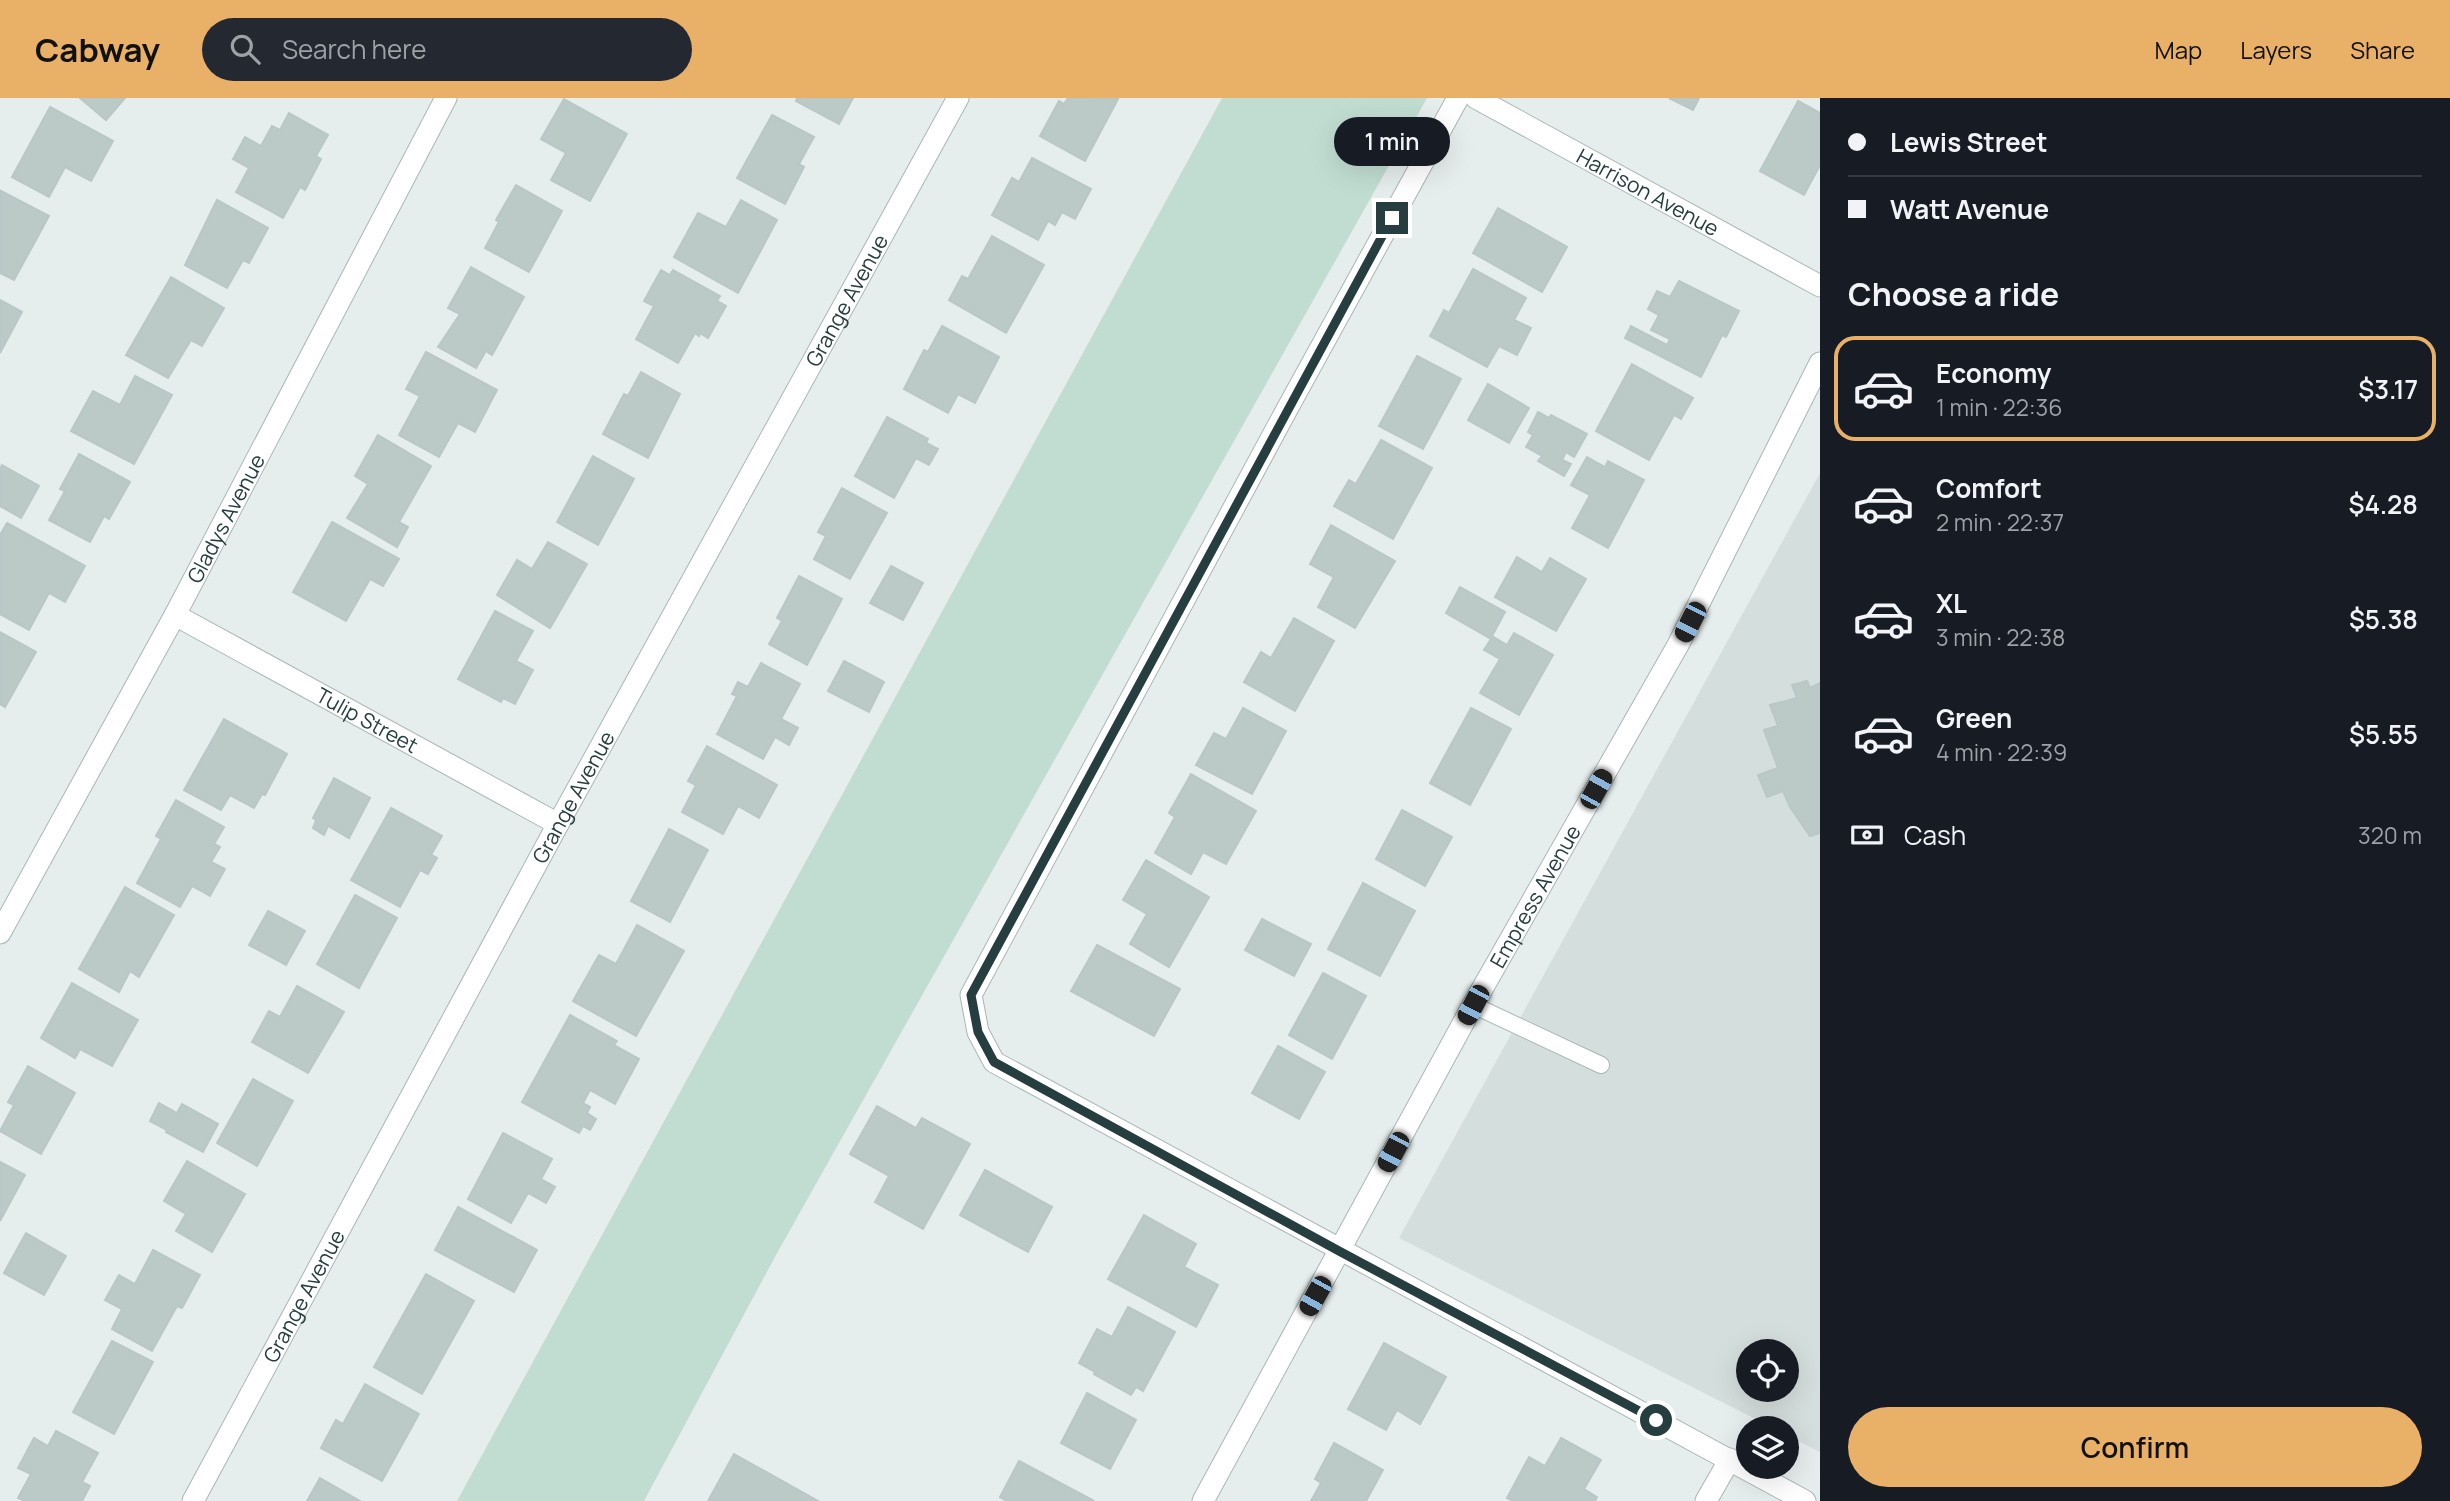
<!DOCTYPE html>
<meta charset="utf-8">
<style>
:root{--surface:#171b24;--page:#242831;--text:#f1f3f6;--muted:#9ea1a6;--line:#363941;--accent:#e9b068}
body{margin:0;font-family:Manrope,sans-serif;background:var(--page);color:var(--text);height:100vh;display:flex;flex-direction:column;font-size:26px;white-space:nowrap}
*{box-sizing:border-box;margin:0}
p{font-size:23px;color:var(--muted)}
.icon{flex:none;width:38px;height:38px;fill:none;stroke:currentColor;stroke-width:2;stroke-linecap:round;stroke-linejoin:round}
.map{position:relative;flex:1;overflow:hidden}
.side{display:flex;flex-direction:column;background:var(--surface);width:630px}
.side>*{flex:none}
.top-card{display:grid;align-content:center;height:154px;padding:0 28px;background:var(--surface)}
.controls{position:absolute;left:1736px;top:1241px;display:grid;gap:14px}
.controls a{display:grid;place-items:center;width:63px;height:63px;border-radius:50%;background:var(--surface);box-shadow:0 7px 28px #0002;font-size:35px}
.end{position:absolute;width:32px;height:32px;margin:-16px;border:9px solid #263e3f;background:#fff;box-shadow:0 0 0 4px #fff}
.from{border-radius:50%}
.bubble{position:absolute;height:49px;border-radius:24px;background:var(--surface);box-shadow:0 7px 28px #0002;font-size:23px;font-weight:600;line-height:49px;text-align:center}
.car{position:absolute;width:21px;height:42px;margin:-21px -10px;border-radius:9px;box-shadow:0 0 5px 2px #0007;background:linear-gradient(#222 24%,#8ab4d8 0 40%,#222 0 76%,#8ab4d8 0 86%,#222 0)}
.top-card b{display:flex;align-items:center;gap:24px;height:66px;font-size:26px}
.top-card b+b{border-top:2px solid var(--line)}
.top-card i{width:18px;height:18px;background:var(--text)}
ul{padding:0;list-style:none}
li{display:flex;align-items:center;gap:21px;height:105px;margin:0 14px 10px;padding:0 14px;border:4px solid transparent;border-radius:21px}
li div{flex:1}
li b{display:block;font-size:26px}
li em{font-style:normal;font-weight:600}
li.active{border-color:var(--accent)}
li>.icon{width:63px;height:63px;stroke-width:1.5}
h2{padding:0 28px;font-size:32px;line-height:84px}
.pay{display:flex;align-items:center;gap:18px;height:77px;padding:0 28px;font-size:26px}
.pay p{margin-inline-start:auto}
.action{display:flex;gap:14px;margin-top:auto;padding:14px 28px}
.action a{flex:1;height:80px;border-radius:42px;background:var(--accent);color:#111;font-size:28px;font-weight:600;line-height:80px;text-align:center}
header{display:flex;align-items:center;gap:42px;box-sizing:border-box;height:98px;padding:0 35px;background:var(--accent);color:#111}
header strong{font-size:33px}
nav{display:flex;gap:38px;margin-inline-start:auto;font-size:24px}
.search{width:490px;height:63px;background:var(--page);display:flex;align-items:center;gap:18px;box-sizing:border-box;padding:0 24px;border-radius:38px;color:var(--muted);font-size:26px}
main{display:flex;flex:1;min-height:0}
.map>svg:first-child{display:block}
</style>
<header>
<strong>Cabway</strong>
<div class="search"><svg class="icon" aria-label="search" viewBox="0 0 24 24"><circle cx="10" cy="10" r="6"/><path d="M15 15l6 6"/></svg>Search here</div>
<nav><a>Map</a><a>Layers</a><a>Share</a></nav>
</header>
<main>
<div class="map">
<svg width="1820" height="1403" viewBox="0 0 1820 1403">
<rect width="100%" height="100%" fill="#e6eeed"/>
<!-- built -->
<path fill="#d4dedc" fill-rule="evenodd" d="M1820,375V1354L1787,1337V1330H1773L1399,1140ZM1748,1253H1787V1292H1748Z"/>
<!-- green -->
<polygon fill="#c1ddd1" points="1222,0 1427,0 776,1157 644,1403 457,1403"/>
<!-- building -->
<g fill="#bbc9c7" stroke="#b9c7c6" stroke-width="2">
<polygon points="80,0 125,0 106,22"/>
<polygon points="797,0 853,0 839,26 796,3"/>
<polygon points="1068,0 1118,1 1085,63 1040,38 1059,3 1064,6"/>
<polygon points="1669,0 1699,0 1693,12"/>
<polygon points="564,1 627,36 590,103 551,82 566,55 541,41"/>
<polygon points="1798,3 1820,15 1820,67 1804,97 1760,73"/>
<polygon points="50,9 113,43 91,83 65,69 49,99 12,79"/>
<polygon points="289,15 328,37 316,58 321,61 305,92 300,89 283,120 236,94 249,70 233,61 245,39 261,48 272,28 280,32"/>
<polygon points="772,17 814,39 799,66 804,69 785,106 737,80"/>
<polygon points="1032,60 1091,91 1075,121 1062,114 1055,127 1048,123 1038,142 992,117 1012,80 1019,84"/>
<polygon points="516,87 562,113 529,174 485,150 499,124 496,122"/>
<polygon points="1,93 49,118 14,182 0,175"/>
<polygon points="217,102 268,130 249,165 243,162 227,190 185,167"/>
<polygon points="741,102 777,122 738,195 674,159 698,115 726,129"/>
<polygon points="1498,110 1567,149 1542,194 1473,155"/>
<polygon points="992,138 1044,167 1006,235 949,202 962,178 968,181"/>
<polygon points="471,169 524,199 492,257 486,253 476,270 438,249 460,216 448,210"/>
<polygon points="1473,171 1526,200 1514,222 1531,230 1517,257 1499,248 1487,269 1430,238 1444,212 1449,215"/>
<polygon points="661,172 670,177 673,172 720,198 717,203 726,208 708,240 700,235 699,238 695,235 678,265 636,241 654,208 644,203"/>
<polygon points="171,179 224,210 202,248 191,242 168,280 126,257"/>
<polygon points="1679,183 1739,213 1726,239 1722,237 1701,279 1625,240 1631,228 1667,247 1670,241 1651,232 1659,217 1648,211 1657,193 1670,199"/>
<polygon points="0,202 22,214 0,255"/>
<polygon points="942,228 999,259 975,305 958,296 948,315 904,291 924,252 928,254"/>
<polygon points="426,254 497,292 475,334 458,325 439,359 399,337 420,298 406,291"/>
<polygon points="1417,258 1461,281 1423,351 1379,328"/>
<polygon points="1632,266 1693,300 1681,321 1674,317 1649,362 1596,333"/>
<polygon points="641,274 680,296 648,360 603,336 624,296 628,298"/>
<polygon points="135,278 172,297 134,366 71,333 93,293 120,307"/>
<polygon points="1488,286 1529,310 1509,345 1468,322"/>
<polygon points="1538,314 1549,320 1551,317 1587,336 1574,359 1566,354 1562,362 1571,366 1564,378 1538,363 1542,358 1526,349 1533,337 1528,334"/>
<polygon points="887,319 928,341 926,345 938,351 929,367 916,360 894,400 855,378"/>
<polygon points="378,337 431,368 399,424 408,429 397,449 347,420 368,386 355,378"/>
<polygon points="1381,342 1432,370 1393,441 1334,408 1349,382 1356,386"/>
<polygon points="79,356 130,384 109,421 104,418 90,444 49,422 65,393 60,391"/>
<polygon points="593,358 634,381 598,447 557,424"/>
<polygon points="1587,359 1605,369 1608,363 1644,382 1608,450 1572,430 1590,397 1571,387"/>
<polygon points="2,367 39,388 21,420 0,408 0,371"/>
<polygon points="842,390 887,415 850,481 814,461 826,438 818,434"/>
<polygon points="332,424 399,461 383,488 370,481 346,523 293,494"/>
<polygon points="7,425 85,468 65,504 49,495 29,532 0,516 0,437"/>
<polygon points="1331,427 1395,463 1355,530 1318,509 1334,479 1310,466"/>
<polygon points="548,444 587,466 550,530 497,497 517,462 532,471"/>
<polygon points="1517,459 1542,474 1550,460 1586,481 1556,533 1495,499"/>
<polygon points="891,468 923,485 903,522 870,505"/>
<polygon points="799,478 842,501 807,567 769,546 782,523 777,520"/>
<polygon points="1460,489 1505,514 1492,538 1507,547 1514,535 1553,557 1519,617 1480,595 1500,561 1484,552 1491,541 1446,515"/>
<polygon points="495,513 533,533 516,563 533,572 515,606 503,600 501,604 458,581"/>
<polygon points="1294,520 1334,543 1295,613 1244,584 1261,554 1271,560"/>
<polygon points="0,534 36,554 5,609 0,606"/>
<polygon points="844,563 884,584 869,614 828,593"/>
<polygon points="761,565 800,586 781,621 798,630 789,647 775,639 763,661 717,636 737,598 732,596 738,584 748,589"/>
<polygon points="1807,583 1810,590 1820,585 1820,735 1810,738 1790,709 1783,693 1767,699 1758,677 1778,670 1764,632 1778,628 1770,607 1797,600 1792,587"/>
<polygon points="1243,610 1286,633 1252,696 1196,667 1214,635 1226,641"/>
<polygon points="1471,610 1511,631 1470,707 1430,685"/>
<polygon points="224,621 287,656 265,697 262,696 254,710 230,697 221,712 184,692"/>
<polygon points="707,648 777,687 759,720 738,708 723,736 682,714 696,687 688,683"/>
<polygon points="1191,676 1256,713 1226,766 1203,754 1191,776 1155,755 1175,719 1169,715"/>
<polygon points="334,680 370,700 349,740 328,728 324,737 313,730 316,722 313,720"/>
<polygon points="176,702 224,729 214,746 220,749 211,764 225,771 210,798 192,788 180,809 137,785 161,741 156,738"/>
<polygon points="391,710 442,738 431,757 437,760 428,776 420,772 400,809 351,782"/>
<polygon points="1402,712 1452,739 1425,788 1376,761"/>
<polygon points="669,731 708,752 670,824 631,803"/>
<polygon points="1146,762 1209,799 1169,869 1130,846 1147,816 1123,802"/>
<polygon points="1363,785 1415,813 1380,878 1328,851"/>
<polygon points="125,789 174,817 139,879 130,873 119,894 79,871"/>
<polygon points="355,797 397,820 359,890 317,866"/>
<polygon points="268,813 305,833 286,867 249,847"/>
<polygon points="1262,821 1311,846 1294,878 1245,852"/>
<polygon points="637,827 684,853 636,938 573,903 599,857 616,866"/>
<polygon points="1097,847 1180,891 1154,938 1071,893"/>
<polygon points="1323,875 1366,898 1332,961 1289,937"/>
<polygon points="72,885 138,922 112,968 80,951 75,960 41,940"/>
<polygon points="297,888 344,914 308,975 252,944 269,913 280,919"/>
<polygon points="570,917 617,943 614,947 639,961 615,1006 590,992 583,1005 590,1009 587,1015 596,1021 590,1032 583,1028 579,1035 522,1004"/>
<polygon points="1278,948 1325,974 1299,1021 1252,995"/>
<polygon points="28,968 75,995 41,1056 0,1033 14,1007 8,1004"/>
<polygon points="253,981 293,1003 257,1068 217,1045"/>
<polygon points="159,1005 177,1015 182,1006 218,1026 203,1054 166,1034 167,1032 150,1023"/>
<polygon points="877,1008 916,1030 922,1020 970,1046 923,1131 875,1104 889,1078 850,1056"/>
<polygon points="503,1035 552,1061 541,1081 555,1089 546,1105 528,1095 511,1125 468,1101"/>
<polygon points="187,1063 245,1096 212,1154 176,1133 186,1116 164,1103"/>
<polygon points="0,1064 25,1077 0,1123"/>
<polygon points="985,1072 1052,1109 1028,1154 960,1117"/>
<polygon points="458,1109 537,1152 514,1194 435,1152"/>
<polygon points="1144,1117 1196,1146 1184,1169 1218,1187 1196,1229 1108,1181"/>
<polygon points="26,1135 66,1158 44,1197 4,1175"/>
<polygon points="153,1152 200,1177 182,1210 177,1208 152,1253 112,1231 122,1211 105,1202 119,1177 135,1186"/>
<polygon points="426,1176 474,1203 422,1296 374,1269"/>
<polygon points="1128,1209 1175,1234 1143,1293 1136,1289 1131,1297 1094,1276 1095,1274 1079,1265 1097,1231 1112,1239"/>
<polygon points="112,1243 153,1264 114,1336 73,1314"/>
<polygon points="1384,1245 1446,1279 1420,1326 1397,1312 1386,1332 1348,1311"/>
<polygon points="365,1286 419,1316 382,1383 321,1350 336,1322 343,1326"/>
<polygon points="1087,1295 1136,1322 1110,1371 1061,1345"/>
<polygon points="56,1333 98,1355 82,1384 90,1388 82,1403 25,1403 18,1400 31,1376 18,1370 34,1340 48,1348"/>
<polygon points="1561,1340 1601,1362 1584,1391 1597,1399 1595,1403 1513,1403 1507,1400 1529,1359 1545,1368"/>
<polygon points="1334,1345 1383,1372 1366,1403 1311,1403 1321,1385 1315,1381"/>
<polygon points="734,1356 818,1403 708,1403"/>
<polygon points="1019,1363 1094,1403 1007,1403 1000,1399"/>
<polygon points="320,1380 360,1403 307,1403"/>
</g>
<g fill="none" stroke-linecap="round" stroke-linejoin="round">
<!-- service casing -->
<g stroke="#a9b6b5" stroke-width="18">
<polyline id="service" points="1473,907 1601,967"/>
</g>
<!-- minor casing -->
<g stroke="#a9b6b5" stroke-width="23">
<g id="minor">
<polyline points="1458,0 1286,313 971,897 978,934 994,964 1805,1403"/>
<path id="s1" d="M1476,0L1820,188"/>
<path id="s2" d="M175,517L558,726"/>
<path id="s3" d="M0,835L175,517L446,0"/>
<path id="s4" d="M193,1403L558,726L958,0"/>
<path id="s5" d="M1203,1403L1473,907L1678,547L1820,265"/>
<polyline points="1706,1403 1730,1361"/>
</g>
</g>
<!-- service -->
<use href="#service" stroke="#fff" stroke-width="16"/>
<!-- minor -->
<use href="#minor" stroke="#fff" stroke-width="21"/>
</g>
<g fill="none" stroke-linecap="round" stroke-linejoin="round">
<!-- route -->
<polyline stroke="#263e3f" stroke-width="9" points="1392,120 971,897 978,934 994,964 1339,1153 1656,1322"/>
</g>
<g text-anchor="middle" dominant-baseline="central" stroke-width="7" stroke-linejoin="round" paint-order="stroke">
<!-- street labels -->
<g font-size="21" fill="#263e3f" stroke="#f7fafa">
<text stroke="none"><textPath href="#s1" startOffset="196">Harrison Avenue</textPath></text>
<text stroke="none"><textPath href="#s4" startOffset="1367">Grange Avenue</textPath></text>
<text stroke="none"><textPath href="#s3" startOffset="472">Gladys Avenue</textPath></text>
<text stroke="none"><textPath href="#s2" startOffset="219">Tulip Street</textPath></text>
<text stroke="none"><textPath href="#s4" startOffset="800">Grange Avenue</textPath></text>
<text stroke="none"><textPath href="#s5" startOffset="690">Empress Avenue</textPath></text>
<text stroke="none"><textPath href="#s4" startOffset="233">Grange Avenue</textPath></text>
</g>
</g>
</svg>
<div class="controls">
<a><svg class="icon" aria-label="locate" viewBox="0 0 24 24"><circle cx="12" cy="12" r="6"/><path d="M12 2v4M12 18v4M2 12h4M18 12h4"/></svg></a>
<a><svg class="icon" aria-label="layers" viewBox="0 0 24 24"><path d="M12 4l9 5-9 5-9-5zM3 14l9 5 9-5"/></svg></a>
</div>
<i class="end from" style="left:1656px;top:1322px"></i>
<i class="end" style="left:1392px;top:120px"></i>
<div class="bubble" style="left:1334px;top:19px;width:116px">1 min</div>
<i class="car" style="left:1690px;top:524px;rotate:207deg"></i>
<i class="car" style="left:1596px;top:691px;rotate:29deg"></i>
<i class="car" style="left:1473px;top:907px;rotate:208deg"></i>
<i class="car" style="left:1393px;top:1054px;rotate:208deg"></i>
<i class="car" style="left:1315px;top:1198px;rotate:209deg"></i>
</div>
<section class="side">
<div class="top-card">
<b><i class="from"></i>Lewis Street</b>
<b><i></i>Watt Avenue</b>
</div>
<h2>Choose a ride</h2>
<ul>
<li class="active"><svg class="icon" aria-label="car" viewBox="0 0 24 24"><path d="M5 17H2v-5l4-1 3-4h7l3 4 3 1v5h-3M9 17h6M6 11h13"/><circle cx="7" cy="17" r="2"/><circle cx="17" cy="17" r="2"/></svg><div><b>Economy</b><p>1 min · 22:36</p></div><em>$3.17</em></li>
<li><svg class="icon" aria-label="car" viewBox="0 0 24 24"><path d="M5 17H2v-5l4-1 3-4h7l3 4 3 1v5h-3M9 17h6M6 11h13"/><circle cx="7" cy="17" r="2"/><circle cx="17" cy="17" r="2"/></svg><div><b>Comfort</b><p>2 min · 22:37</p></div><em>$4.28</em></li>
<li><svg class="icon" aria-label="car" viewBox="0 0 24 24"><path d="M5 17H2v-5l4-1 3-4h7l3 4 3 1v5h-3M9 17h6M6 11h13"/><circle cx="7" cy="17" r="2"/><circle cx="17" cy="17" r="2"/></svg><div><b>XL</b><p>3 min · 22:38</p></div><em>$5.38</em></li>
<li><svg class="icon" aria-label="car" viewBox="0 0 24 24"><path d="M5 17H2v-5l4-1 3-4h7l3 4 3 1v5h-3M9 17h6M6 11h13"/><circle cx="7" cy="17" r="2"/><circle cx="17" cy="17" r="2"/></svg><div><b>Green</b><p>4 min · 22:39</p></div><em>$5.55</em></li>
</ul>
<div class="pay"><svg class="icon" aria-label="cash" viewBox="0 0 24 24"><path d="M3 7h18v10H3z"/><circle cx="12" cy="12" r="2"/></svg>Cash<p>320 m</p></div>
<div class="action"><a>Confirm</a></div>
</section>
</main>
